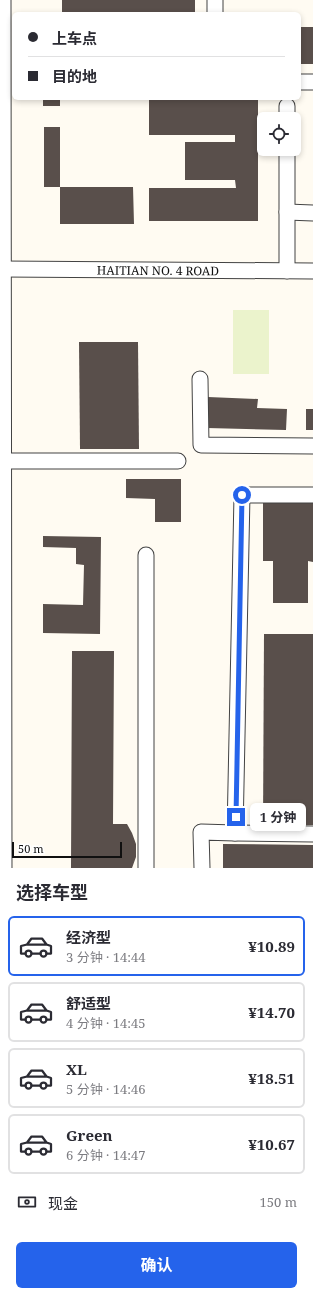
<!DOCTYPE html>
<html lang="zh">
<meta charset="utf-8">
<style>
:root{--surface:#fff;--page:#f7f7f7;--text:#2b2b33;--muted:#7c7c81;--line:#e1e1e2;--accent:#2563eb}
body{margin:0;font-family:"Noto Serif","Noto Sans SC",serif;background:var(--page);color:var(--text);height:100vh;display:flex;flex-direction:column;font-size:15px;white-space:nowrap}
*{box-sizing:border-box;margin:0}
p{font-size:13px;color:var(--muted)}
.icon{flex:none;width:22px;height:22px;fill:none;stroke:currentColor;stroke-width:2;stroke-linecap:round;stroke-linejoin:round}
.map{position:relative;height:868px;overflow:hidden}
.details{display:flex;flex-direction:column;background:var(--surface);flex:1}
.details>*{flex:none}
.banner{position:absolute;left:12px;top:12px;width:289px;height:88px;border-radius:6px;box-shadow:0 2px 6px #0003;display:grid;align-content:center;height:88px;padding:0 16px;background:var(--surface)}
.controls{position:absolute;left:257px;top:112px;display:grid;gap:8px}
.controls a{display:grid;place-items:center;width:44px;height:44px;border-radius:6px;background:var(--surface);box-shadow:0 2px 6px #0003;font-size:20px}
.scale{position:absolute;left:12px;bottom:10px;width:110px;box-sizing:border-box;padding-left:4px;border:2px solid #101010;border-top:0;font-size:11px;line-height:14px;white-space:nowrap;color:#101010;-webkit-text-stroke:3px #fff;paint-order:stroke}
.end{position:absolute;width:18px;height:18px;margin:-9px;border:5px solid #2563eb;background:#fff;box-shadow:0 0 0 2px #fff}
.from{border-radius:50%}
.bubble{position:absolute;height:28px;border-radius:6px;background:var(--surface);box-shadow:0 2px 6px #0003;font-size:13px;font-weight:700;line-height:28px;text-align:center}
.banner b{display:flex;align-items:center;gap:14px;height:38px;font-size:15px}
.banner b+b{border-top:1px solid var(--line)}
.banner i{width:10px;height:10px;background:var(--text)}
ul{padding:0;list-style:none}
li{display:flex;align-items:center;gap:12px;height:60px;margin:0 8px 6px;padding:0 8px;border:2px solid var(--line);border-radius:6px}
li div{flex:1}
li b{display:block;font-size:15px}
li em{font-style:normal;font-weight:700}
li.on{border-color:var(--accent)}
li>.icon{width:36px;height:36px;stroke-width:1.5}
h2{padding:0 16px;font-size:18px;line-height:48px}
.pay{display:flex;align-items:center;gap:10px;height:44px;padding:0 16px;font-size:15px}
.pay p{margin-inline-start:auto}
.cta{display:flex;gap:8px;margin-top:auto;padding:8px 16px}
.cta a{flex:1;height:46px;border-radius:6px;background:var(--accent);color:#fff;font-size:16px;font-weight:700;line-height:46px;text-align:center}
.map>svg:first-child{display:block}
</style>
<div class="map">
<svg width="313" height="868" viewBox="0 0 313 868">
<rect width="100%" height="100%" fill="#fffbf2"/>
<!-- pitch -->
<rect fill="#ebf3cc" x="233" y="310" width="36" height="64"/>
<!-- building -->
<g fill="#594f4b">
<rect x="62" y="0" width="133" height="14"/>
<rect x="299" y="27" width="14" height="37"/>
<rect x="43" y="98" width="17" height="8"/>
<polygon points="149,100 258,100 258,221 149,221 149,188 236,188 235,180 185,180 185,142 235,142 235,135 149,135"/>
<polygon points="44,127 60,127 60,187 133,187 134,224 60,224 60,187 44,187"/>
<polygon points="79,342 138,342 139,449 80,449"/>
<polygon points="208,397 258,399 257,408 287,409 286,430 207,428"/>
<rect x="306" y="409" width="7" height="21"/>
<polygon points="126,479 181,479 181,522 155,522 155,499 126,498"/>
<polygon points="263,499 313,500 313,562 308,561 308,603 273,603 273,561 263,561"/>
<polygon points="43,536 101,537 100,634 43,633 43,604 83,605 84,565 76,564 76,548 43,547"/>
<polygon points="264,634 313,634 313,825 263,825"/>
<polygon points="72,651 114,651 113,824 127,824 132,833 136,844 136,857 132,868 71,868"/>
<polygon points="223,844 313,845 313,868 223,868"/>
</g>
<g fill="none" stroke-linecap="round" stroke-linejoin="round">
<!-- minor casing -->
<g stroke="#434343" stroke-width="17">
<g id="minor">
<polyline points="3,0 4,868"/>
<polyline points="215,14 215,0"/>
<polyline points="299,82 313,82"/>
<polyline points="287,119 287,106"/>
<polyline points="287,212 313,213"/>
<path id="s1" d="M2,269L313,271"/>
<polyline points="287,271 287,149"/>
<polyline points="200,379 201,445 313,446"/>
<polyline points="3,461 178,461"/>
<polyline points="146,555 146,868"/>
<polyline points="235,833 313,834"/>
<polyline points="202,868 201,832 235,833 242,495 313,495"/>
</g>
</g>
<!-- minor -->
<use href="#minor" stroke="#fff" stroke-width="15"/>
</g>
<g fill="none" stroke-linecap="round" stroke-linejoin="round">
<!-- route -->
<polyline stroke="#2563eb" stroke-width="5" points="236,817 242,495"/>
</g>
<g text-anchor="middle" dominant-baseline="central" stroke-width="4" stroke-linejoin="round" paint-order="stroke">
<!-- street labels -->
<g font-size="12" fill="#101010" stroke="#fff">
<text stroke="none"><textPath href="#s1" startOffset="156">HAITIAN NO. 4 ROAD</textPath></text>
</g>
</g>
</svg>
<div class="controls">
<a><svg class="icon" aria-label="locate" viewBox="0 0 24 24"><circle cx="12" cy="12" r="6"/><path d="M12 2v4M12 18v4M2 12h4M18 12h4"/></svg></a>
</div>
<div class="scale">50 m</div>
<i class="end from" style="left:242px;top:495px"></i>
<i class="end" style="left:236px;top:817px"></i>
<div class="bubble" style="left:250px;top:803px;width:56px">1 分钟</div>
<div class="banner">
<b><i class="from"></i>上车点</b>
<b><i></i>目的地</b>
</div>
</div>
<section class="details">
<h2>选择车型</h2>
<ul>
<li class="on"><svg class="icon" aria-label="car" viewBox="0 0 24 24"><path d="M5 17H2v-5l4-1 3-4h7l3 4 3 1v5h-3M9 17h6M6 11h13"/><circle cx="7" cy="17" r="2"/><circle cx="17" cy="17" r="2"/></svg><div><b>经济型</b><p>3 分钟 · 14:44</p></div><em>¥10.89</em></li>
<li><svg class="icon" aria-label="car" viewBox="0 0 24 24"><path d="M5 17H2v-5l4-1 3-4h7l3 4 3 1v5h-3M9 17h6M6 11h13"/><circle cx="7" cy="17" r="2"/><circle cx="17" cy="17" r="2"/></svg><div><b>舒适型</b><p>4 分钟 · 14:45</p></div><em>¥14.70</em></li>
<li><svg class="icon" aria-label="car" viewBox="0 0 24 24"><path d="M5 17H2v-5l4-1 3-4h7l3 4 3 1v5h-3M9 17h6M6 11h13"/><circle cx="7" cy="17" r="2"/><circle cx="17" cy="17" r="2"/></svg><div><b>XL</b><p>5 分钟 · 14:46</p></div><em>¥18.51</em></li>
<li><svg class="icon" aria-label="car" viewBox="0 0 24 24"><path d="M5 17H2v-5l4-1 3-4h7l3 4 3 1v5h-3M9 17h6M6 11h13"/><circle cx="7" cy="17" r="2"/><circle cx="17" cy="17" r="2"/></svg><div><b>Green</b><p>6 分钟 · 14:47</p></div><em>¥10.67</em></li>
</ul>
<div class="pay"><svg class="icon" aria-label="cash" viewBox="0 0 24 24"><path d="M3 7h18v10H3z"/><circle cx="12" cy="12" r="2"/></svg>现金<p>150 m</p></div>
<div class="cta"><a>确认</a></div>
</section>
